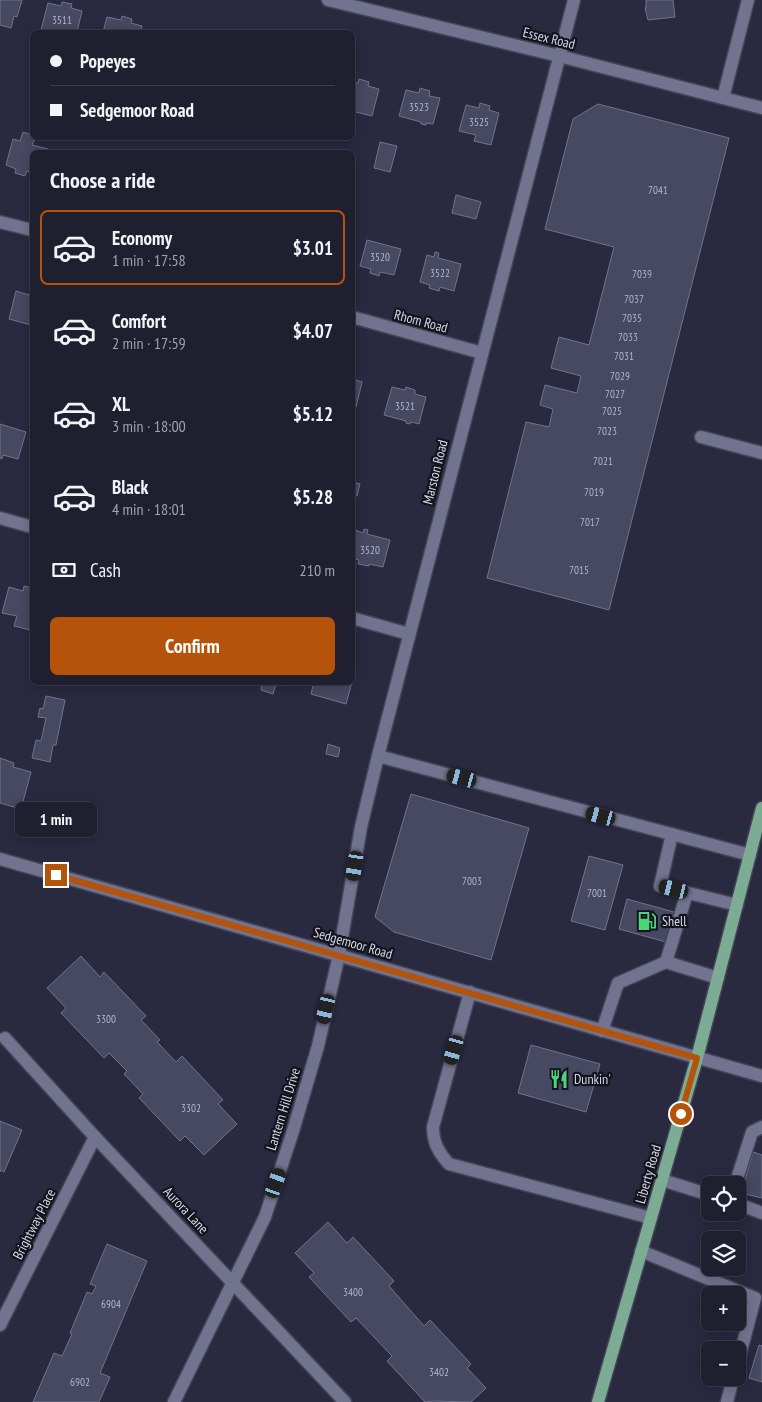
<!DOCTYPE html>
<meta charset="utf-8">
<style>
:root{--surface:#1f1f30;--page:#272738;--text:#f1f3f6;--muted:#a1a2ab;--line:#3c3d4c;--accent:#b45309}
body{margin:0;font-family:"PT Sans Narrow",sans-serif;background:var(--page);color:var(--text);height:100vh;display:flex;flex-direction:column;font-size:19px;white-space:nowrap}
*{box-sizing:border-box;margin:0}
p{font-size:16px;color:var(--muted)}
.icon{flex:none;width:28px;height:28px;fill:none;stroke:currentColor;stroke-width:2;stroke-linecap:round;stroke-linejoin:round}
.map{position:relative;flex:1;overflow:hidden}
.panel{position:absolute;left:30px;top:150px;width:325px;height:535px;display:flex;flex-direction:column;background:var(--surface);border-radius:8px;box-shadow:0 2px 12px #0003,0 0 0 1px var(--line)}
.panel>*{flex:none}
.guide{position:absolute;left:30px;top:30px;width:325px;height:110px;border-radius:8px;box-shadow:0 2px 12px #0003,0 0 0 1px var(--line);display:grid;align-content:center;height:110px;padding:0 20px;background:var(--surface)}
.buttons{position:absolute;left:701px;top:1176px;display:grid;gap:10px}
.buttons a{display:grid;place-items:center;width:45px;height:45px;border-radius:8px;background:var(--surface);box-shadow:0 2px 12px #0003,0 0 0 1px var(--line);font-size:25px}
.end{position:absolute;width:22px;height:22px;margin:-11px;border:6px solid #b45309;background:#fff;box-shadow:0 0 0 2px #fff}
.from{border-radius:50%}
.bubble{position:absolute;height:35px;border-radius:8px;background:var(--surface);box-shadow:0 2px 12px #0003,0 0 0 1px var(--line);font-size:16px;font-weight:800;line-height:35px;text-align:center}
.car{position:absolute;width:15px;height:30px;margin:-15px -8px;border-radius:6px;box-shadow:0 0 4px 1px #0007;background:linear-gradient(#222 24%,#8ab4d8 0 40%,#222 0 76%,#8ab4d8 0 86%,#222 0)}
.guide b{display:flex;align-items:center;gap:18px;height:48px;font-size:19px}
.guide b+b{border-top:1px solid var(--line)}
.guide i{width:12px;height:12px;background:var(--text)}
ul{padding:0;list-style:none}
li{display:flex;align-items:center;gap:15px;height:75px;margin:0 10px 8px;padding:0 10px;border:2px solid transparent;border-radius:8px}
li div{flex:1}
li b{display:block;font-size:19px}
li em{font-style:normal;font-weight:800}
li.current{border-color:var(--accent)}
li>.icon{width:45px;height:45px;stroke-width:1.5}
h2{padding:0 20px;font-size:22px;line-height:60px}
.pay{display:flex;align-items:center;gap:12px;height:55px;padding:0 20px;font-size:19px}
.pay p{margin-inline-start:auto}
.primary-button{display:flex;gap:10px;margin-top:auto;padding:10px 20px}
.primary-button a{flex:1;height:58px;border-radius:8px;background:var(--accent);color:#fff;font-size:20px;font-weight:800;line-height:58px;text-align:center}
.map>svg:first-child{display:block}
</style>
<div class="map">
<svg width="762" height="1402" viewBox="0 0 762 1402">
<rect width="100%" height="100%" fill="#292940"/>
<!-- building -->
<g fill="#474861" stroke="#71738e">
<polygon points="0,0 22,0 17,17 14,16 11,28 0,25"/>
<polygon points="646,0 673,0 675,17 648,20 645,8 646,8"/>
<polygon points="62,2 72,4 71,8 82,11 77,32 54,32 41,30 48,3 61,6"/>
<polygon points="122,16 132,19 131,23 142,26 140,32 103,32 107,17 121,20"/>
<polygon points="359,79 369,82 368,86 379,89 372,116 352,111 352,82 358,83"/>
<polygon points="420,88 430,91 429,96 440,98 433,124 426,123 426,125 421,124 421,122 399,116 406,90 419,93"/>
<polygon points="480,103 490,106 489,110 499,113 491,145 474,141 476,135 459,131 466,105 479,108"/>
<polygon points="598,104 729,138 609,610 487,578 526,422 549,427 553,409 540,405 545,385 577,393 581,376 551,368 559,337 589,345 614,247 545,229 573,119"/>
<polygon points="23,132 32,135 32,138 35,138 32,145 48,149 47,152 32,152 32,173 27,171 25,176 15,173 16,169 6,165 13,139 20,141"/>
<polygon points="380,142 397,146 390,172 374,168"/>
<polygon points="456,195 481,202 476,219 452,213"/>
<polygon points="367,240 401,249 394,275 380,272 379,276 370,273 371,269 360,266"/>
<polygon points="435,252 439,253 438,258 461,264 454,291 440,287 439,291 429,288 430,285 420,282 427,255 434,257"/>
<polygon points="16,291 29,295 30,291 32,292 32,328 31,327 31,325 9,319"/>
<polygon points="352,379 362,382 356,407 352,407"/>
<polygon points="392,387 405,390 406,387 415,390 415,394 426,397 419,424 411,422 410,424 406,423 406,421 384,415"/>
<polygon points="0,424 26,432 18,459 3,455 2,459 0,458"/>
<polygon points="352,482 360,484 357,496 352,495"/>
<polygon points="364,529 368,530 367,534 390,540 383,567 369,564 369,566 358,564 359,560 352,558 352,542 355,530 363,533"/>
<polygon points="24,586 32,588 32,622 30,630 14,626 17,616 2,613 9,587 23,591"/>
<polygon points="262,682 282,682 281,686 276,684 273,694 261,690"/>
<polygon points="314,682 352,682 346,704 311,694"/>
<polygon points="46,696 65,700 56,745 53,745 50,762 32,758 36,740 41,741 46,718 38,717 40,708 43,709"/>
<polygon points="328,744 340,748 338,757 326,754"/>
<polygon points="0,758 14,763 13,767 31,772 21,809 0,803"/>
<polygon points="411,794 529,828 491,960 394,932 375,917"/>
<polygon points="589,856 623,865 605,930 571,921"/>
<polygon points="627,899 674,912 666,942 619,929"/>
<polygon points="81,956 100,977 104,972 146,1016 141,1020 160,1040 157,1042 176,1062 182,1056 223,1100 218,1104 237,1124 204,1155 185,1136 180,1141 139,1098 143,1094 124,1074 127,1071 109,1053 104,1058 61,1013 66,1008 47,988"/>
<polygon points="531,1045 600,1064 586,1112 518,1093"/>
<polygon points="0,1121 22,1130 4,1172 1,1170 0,1172"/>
<polygon points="753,1152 762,1155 762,1198 741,1193"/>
<polygon points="328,1222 347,1243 353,1237 394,1281 389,1286 424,1326 430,1320 471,1364 467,1368 486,1388 471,1402 433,1401 425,1402 387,1361 392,1356 356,1318 351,1322 309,1277 314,1273 295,1253"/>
<polygon points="107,1244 147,1261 100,1373 110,1377 99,1402 33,1402 54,1353 62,1356 72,1334 70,1333 87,1292 92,1294 96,1286 90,1284"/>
<polygon points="759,1345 762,1346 762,1382 749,1378"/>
</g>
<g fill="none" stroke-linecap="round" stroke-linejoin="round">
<!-- minor casing -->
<g stroke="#454558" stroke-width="15">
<g id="minor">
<polyline points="328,0 559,56 762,108"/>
<polyline points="723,98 748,0"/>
<polyline points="0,222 32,230"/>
<polyline points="352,317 482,353"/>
<polyline points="701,437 762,453"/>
<polyline points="0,518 32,527"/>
<polyline points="352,618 409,634"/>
<polyline points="378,756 750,855"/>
<polyline points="672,834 660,886 737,905"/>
<polyline points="0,859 762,1076"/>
<polyline points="687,893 666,962 718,978"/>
<path d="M470,992L433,1127C433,1142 438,1152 449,1164L651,1218"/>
<polyline points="602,1031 618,983 666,962"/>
<polyline points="5,1038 95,1137 345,1402"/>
<polyline points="662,1180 710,1195"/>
<polyline points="735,1185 752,1132 762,1127"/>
<polyline points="738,1204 762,1213"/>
<polyline points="641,1251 755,1298 738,1362"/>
<polyline points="0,1325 95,1137"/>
<polyline points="174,1402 265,1217 293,1131 318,1046 339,955 361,827 378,756 574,0"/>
<polyline points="727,1402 733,1378"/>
</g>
</g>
<!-- major casing -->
<g stroke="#454558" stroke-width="15">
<polyline id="major" points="598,1402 697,1058 762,808"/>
</g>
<!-- minor -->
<use href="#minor" stroke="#72738f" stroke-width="12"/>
<!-- major -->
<use href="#major" stroke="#7cac93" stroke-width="12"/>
</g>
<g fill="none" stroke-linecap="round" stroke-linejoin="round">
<!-- route -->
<polyline stroke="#b45309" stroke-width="6" points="56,875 697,1058 681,1114"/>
</g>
<!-- icons -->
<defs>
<g id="fuel-bare" transform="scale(1.5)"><path d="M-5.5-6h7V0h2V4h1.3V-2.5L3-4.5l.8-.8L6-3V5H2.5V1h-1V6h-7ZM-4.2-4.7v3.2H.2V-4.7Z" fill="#4ad677" stroke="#13131e" stroke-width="2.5" paint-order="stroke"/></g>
<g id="restaurant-bare" transform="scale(1.5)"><path d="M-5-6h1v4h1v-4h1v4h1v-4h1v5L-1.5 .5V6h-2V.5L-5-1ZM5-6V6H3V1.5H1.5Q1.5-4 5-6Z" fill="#4ad677" stroke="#13131e" stroke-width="2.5" paint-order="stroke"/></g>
</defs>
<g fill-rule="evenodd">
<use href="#fuel-bare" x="647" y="921"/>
<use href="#restaurant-bare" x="559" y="1079"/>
</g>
<g text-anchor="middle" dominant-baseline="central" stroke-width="4.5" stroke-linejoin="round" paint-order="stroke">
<!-- number labels -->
<g font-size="11" fill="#b3b4c6">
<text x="62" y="20">3511</text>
<text x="419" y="107">3523</text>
<text x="479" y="122">3525</text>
<text x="658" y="190">7041</text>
<text x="380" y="257">3520</text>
<text x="440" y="273">3522</text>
<text x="642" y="274">7039</text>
<text x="634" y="299">7037</text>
<text x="632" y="318">7035</text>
<text x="628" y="337">7033</text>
<text x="624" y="356">7031</text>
<text x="620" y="376">7029</text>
<text x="615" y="394">7027</text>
<text x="405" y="406">3521</text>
<text x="612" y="411">7025</text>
<text x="607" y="431">7023</text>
<text x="603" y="461">7021</text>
<text x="594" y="492">7019</text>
<text x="590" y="522">7017</text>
<text x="370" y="550">3520</text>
<text x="579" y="570">7015</text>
<text x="472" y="881">7003</text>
<text x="597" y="893">7001</text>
<text x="106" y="1019">3300</text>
<text x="191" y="1108">3302</text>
<text x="353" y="1292">3400</text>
<text x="111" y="1304">6904</text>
<text x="439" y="1372">3402</text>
<text x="80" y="1382">6902</text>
</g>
<!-- street labels -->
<g font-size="14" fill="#d7d8e7" stroke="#13131e">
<text transform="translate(549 38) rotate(14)">Essex Road</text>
<text transform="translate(421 321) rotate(15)">Rhom Road</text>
<text transform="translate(435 472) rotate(-76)">Marston Road</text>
<text transform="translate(353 943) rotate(16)">Sedgemoor Road</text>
<text transform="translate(283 1109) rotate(-73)">Lantern Hill Drive</text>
<text transform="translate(648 1174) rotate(-74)">Liberty Road</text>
<text transform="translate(186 1210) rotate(47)">Aurora Lane</text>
<text transform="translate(34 1224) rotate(-63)">Brightway Place</text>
</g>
<!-- poi labels -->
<g font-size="14" fill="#d7d8e7" stroke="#13131e" text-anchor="start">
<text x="662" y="921">Shell</text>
<text x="574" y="1079">Dunkin'</text>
</g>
</g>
</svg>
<div class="buttons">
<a><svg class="icon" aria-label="locate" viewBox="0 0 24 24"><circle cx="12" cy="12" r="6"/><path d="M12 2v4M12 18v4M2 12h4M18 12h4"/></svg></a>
<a><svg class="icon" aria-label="layers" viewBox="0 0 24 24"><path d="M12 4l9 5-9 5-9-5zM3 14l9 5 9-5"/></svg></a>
<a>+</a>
<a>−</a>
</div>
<i class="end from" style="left:681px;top:1114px"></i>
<i class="end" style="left:56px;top:875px"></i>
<div class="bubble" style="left:15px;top:802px;width:82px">1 min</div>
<i class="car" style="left:462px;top:778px;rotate:285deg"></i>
<i class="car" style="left:601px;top:816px;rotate:285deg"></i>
<i class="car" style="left:355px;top:866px;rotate:189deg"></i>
<i class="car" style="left:674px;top:889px;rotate:284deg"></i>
<i class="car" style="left:326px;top:1009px;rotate:193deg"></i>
<i class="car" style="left:454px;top:1050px;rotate:196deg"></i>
<i class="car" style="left:276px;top:1183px;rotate:19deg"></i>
<div class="guide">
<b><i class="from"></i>Popeyes</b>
<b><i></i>Sedgemoor Road</b>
</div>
<section class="panel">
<h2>Choose a ride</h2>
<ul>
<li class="current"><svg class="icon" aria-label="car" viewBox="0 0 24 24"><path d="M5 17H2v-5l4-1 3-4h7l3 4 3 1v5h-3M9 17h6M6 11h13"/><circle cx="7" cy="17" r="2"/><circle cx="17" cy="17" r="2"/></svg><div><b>Economy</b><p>1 min · 17:58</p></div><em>$3.01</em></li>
<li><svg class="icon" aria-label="car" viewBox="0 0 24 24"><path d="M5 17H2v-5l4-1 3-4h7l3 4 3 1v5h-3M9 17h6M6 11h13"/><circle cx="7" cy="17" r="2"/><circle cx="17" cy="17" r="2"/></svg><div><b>Comfort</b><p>2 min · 17:59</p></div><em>$4.07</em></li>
<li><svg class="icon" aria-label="car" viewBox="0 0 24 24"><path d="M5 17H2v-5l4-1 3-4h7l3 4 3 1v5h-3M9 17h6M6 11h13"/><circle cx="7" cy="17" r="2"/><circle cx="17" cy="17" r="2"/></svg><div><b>XL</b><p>3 min · 18:00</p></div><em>$5.12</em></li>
<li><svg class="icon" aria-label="car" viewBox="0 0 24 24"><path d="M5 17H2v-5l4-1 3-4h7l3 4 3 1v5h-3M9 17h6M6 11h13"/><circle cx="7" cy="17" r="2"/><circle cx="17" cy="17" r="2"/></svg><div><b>Black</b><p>4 min · 18:01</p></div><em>$5.28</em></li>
</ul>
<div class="pay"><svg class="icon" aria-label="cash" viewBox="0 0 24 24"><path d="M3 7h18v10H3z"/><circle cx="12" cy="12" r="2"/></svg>Cash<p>210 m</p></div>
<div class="primary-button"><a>Confirm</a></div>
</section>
</div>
